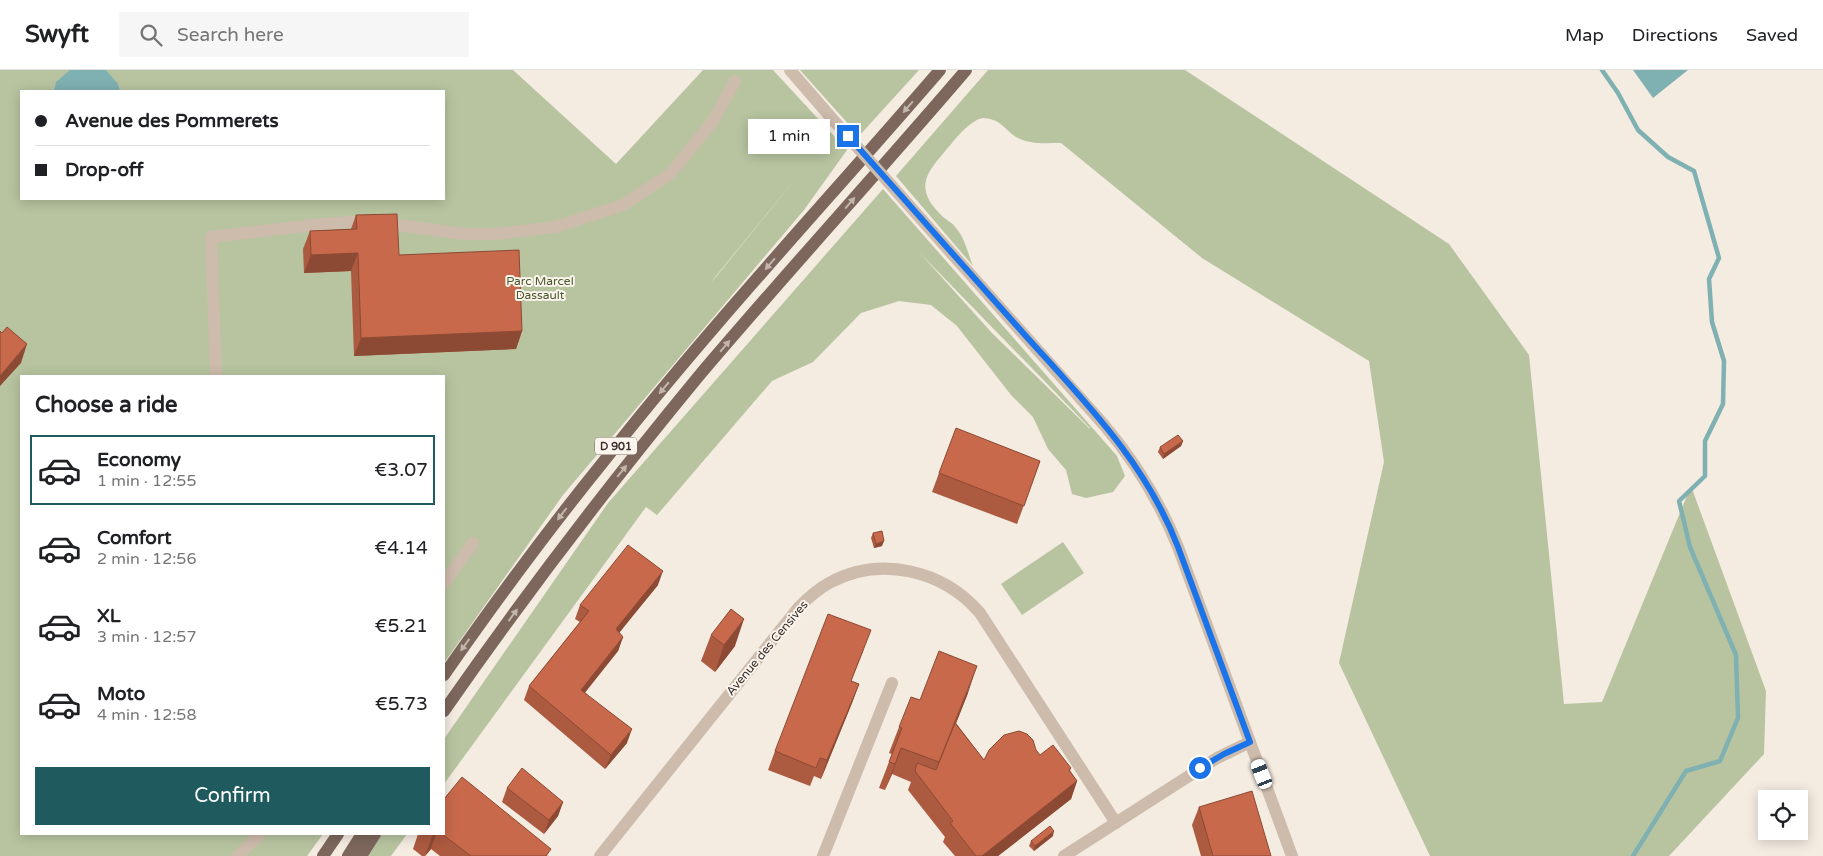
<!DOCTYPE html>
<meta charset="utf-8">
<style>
:root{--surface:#fff;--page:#f6f6f6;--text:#202124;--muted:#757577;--line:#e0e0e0;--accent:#1f5a5e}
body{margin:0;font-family:"Varela Round",sans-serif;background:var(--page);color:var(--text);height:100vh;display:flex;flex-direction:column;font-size:19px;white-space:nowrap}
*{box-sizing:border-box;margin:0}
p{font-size:16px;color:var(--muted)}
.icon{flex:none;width:28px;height:28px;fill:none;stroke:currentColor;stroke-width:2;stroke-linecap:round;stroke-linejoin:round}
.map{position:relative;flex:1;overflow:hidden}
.details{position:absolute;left:20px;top:305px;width:425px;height:460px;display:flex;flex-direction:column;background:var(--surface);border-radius:0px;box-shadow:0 2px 12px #0003}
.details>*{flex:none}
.top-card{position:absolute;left:20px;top:20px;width:425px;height:110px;border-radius:0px;box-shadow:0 2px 12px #0003;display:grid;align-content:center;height:110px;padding:0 15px;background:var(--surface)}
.tools{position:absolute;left:1758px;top:720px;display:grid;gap:10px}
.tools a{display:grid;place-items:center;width:50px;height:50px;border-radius:0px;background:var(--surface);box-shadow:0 2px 12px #0003;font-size:25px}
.end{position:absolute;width:22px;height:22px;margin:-11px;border:6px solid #1a73e8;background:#fff;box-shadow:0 0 0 2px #fff}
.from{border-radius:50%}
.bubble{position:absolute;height:35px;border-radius:0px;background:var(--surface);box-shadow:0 2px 12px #0003;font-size:16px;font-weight:600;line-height:35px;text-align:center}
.car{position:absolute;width:15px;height:30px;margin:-15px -8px;border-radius:6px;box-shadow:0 0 4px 1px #0007;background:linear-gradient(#fff 24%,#345 0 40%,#fff 0 76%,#345 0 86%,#fff 0)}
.top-card b{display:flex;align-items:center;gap:18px;height:48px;font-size:19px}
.top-card b+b{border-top:1px solid var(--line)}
.top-card i{width:12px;height:12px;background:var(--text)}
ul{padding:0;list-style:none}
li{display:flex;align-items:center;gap:15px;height:70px;margin:0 10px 8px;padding:0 5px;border:2px solid transparent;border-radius:0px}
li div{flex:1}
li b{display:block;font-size:19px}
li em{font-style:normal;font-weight:600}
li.selected{border-color:var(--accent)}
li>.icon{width:45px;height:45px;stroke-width:1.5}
h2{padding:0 15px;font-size:22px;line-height:60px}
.action{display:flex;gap:10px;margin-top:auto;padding:10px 15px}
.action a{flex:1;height:58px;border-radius:0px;background:var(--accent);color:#fff;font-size:20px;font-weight:600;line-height:58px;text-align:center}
header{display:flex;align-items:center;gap:30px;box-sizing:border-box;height:70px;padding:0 25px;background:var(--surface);border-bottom:1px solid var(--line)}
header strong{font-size:24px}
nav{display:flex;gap:28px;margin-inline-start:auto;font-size:18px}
.search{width:350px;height:45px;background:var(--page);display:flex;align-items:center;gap:12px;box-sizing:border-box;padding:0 18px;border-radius:0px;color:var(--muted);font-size:19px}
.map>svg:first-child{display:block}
</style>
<header>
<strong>Swyft</strong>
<div class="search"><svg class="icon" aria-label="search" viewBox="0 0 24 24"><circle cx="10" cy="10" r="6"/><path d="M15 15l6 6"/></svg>Search here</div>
<nav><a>Map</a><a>Directions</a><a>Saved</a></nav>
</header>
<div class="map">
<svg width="1823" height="786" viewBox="0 0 1823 786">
<rect width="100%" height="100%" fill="#f4ebe1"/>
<!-- green -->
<g fill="#b8c4a0" fill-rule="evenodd">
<path d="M0,0H513L616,94L703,0H773L847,80L804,140L563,425L444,593V306H21V764H323L307,786H0ZM21,21H444V129H21ZM798,106L715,208L711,212Z"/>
<polygon points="800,0 919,0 859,66"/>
<path d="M988,0H1185L1449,174L1529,285L1564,634L1602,632L1691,416L1766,621L1764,684L1669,786H1430L1339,593L1384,392L1369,291L1202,188L1061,73C1046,73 1030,75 1016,67C1003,58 1002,50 984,48C974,48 958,65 952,73C930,100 910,115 942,146C946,150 953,153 956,158C965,168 968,184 973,196L896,106Z"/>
<path d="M883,119L1117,386L1125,406L1113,422L1086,428L1072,424L1066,400L1048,379L1033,347L1011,325L957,256L931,235L899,231L861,243L813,292L772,311L657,445L646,437L444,714V669L608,433ZM919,182L1090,358V359L992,263Z"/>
<polygon points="1063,472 1084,503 1022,545 1001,514"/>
<polygon points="381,764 407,764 391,786 367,786"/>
</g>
<!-- water -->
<g fill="#7fb0b2">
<polygon points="70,0 106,0 118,14 120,21 54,21 56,12"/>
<polygon points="1633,0 1688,0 1653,28"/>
</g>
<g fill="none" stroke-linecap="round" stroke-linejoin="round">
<!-- stream -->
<polyline stroke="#7fb0b2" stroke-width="4.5" points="1602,0 1618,23 1638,60 1668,87 1694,101 1719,188 1709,209 1712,252 1724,291 1723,334 1705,371 1705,406 1679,431 1690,477 1736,585 1738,648 1720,691 1686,701 1633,786"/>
<!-- minor -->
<g stroke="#cdbbac" stroke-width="12">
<polyline points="790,0 835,52"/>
<path d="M922,150L1105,356C1136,393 1160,432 1178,477L1292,786"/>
<polyline points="216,306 211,167 322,154 351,152 383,153 464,164 496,164 555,157 623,135 670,104 713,51 735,11"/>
<polyline points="444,513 473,473"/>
<polyline points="238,786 260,764"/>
<path d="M600,786L799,537C808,528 818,519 829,513C880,485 943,500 980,543L1116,753"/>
<polyline points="823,786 892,613"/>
<polyline points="1064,786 1217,688 1250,672"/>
</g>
<!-- major -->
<g stroke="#7d675c" stroke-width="12">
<path d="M444,605C495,532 548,460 604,391C710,256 828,130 940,0"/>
<path d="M444,641C524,526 609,415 698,307C786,203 878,103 966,0"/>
<polyline points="323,786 338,764"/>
<polyline points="348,786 362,764"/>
<polyline points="361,786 375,764"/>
</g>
<!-- minor-bridge -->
<polyline stroke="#cdbbac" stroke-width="12" points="835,52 922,150"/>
</g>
<!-- wall -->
<g fill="#ac5a40">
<polygon points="356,145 399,185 522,261 516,279 354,286 351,201 304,203 303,179 310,161 351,159"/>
<polygon points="1183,371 1181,376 1163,389 1158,382 1160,377"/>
<polygon points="1040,391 1017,454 932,422 939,403"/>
<polygon points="873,463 882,476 874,478 871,468"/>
<polygon points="658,515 619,562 623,567 618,581 585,622 627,673 605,699 524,630 529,616 580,552 575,549 580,535"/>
<polygon points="711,565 735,576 715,602 701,591"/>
<polygon points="864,579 851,611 859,614 852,633 821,709 814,706 810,716 768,700 775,681"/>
<polygon points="968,623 956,653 984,690 1036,680 1040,685 1071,698 1070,701 1077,711 1071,729 998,786 955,786 943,772 945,767 908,720 911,712 892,704 885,720 879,718 892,684 889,683 899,657 920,630"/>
<polygon points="507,718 563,732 558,746 544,764 502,732"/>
<polygon points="1199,737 1271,786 1201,786 1192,755"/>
<polygon points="418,764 444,764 549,786 440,786 431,779 425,786 422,786 413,779"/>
<polygon points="1053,766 1034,781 1029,776 1031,771"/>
</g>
<!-- shaded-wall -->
<g fill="#8c4a34">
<polygon points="358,183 351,201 304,203 311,185"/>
<polygon points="522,261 516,279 354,286 361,268"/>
<polygon points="27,274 21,293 0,316 0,306"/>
<polygon points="1183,371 1181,376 1163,389 1164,384"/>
<polygon points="884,471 882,476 874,478 876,474"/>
<polygon points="663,501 658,515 611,573 616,559"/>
<polygon points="744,549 735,576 715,602 724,575"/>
<polygon points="623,567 618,581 576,634 581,620"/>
<polygon points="977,596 968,623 930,719"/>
<polygon points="859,614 852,633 821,709 827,690"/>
<polygon points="632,659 627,673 605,699 611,685"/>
<polygon points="901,678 892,704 885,720 895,694"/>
<polygon points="1077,711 1071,729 998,786 982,786"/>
<polygon points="563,732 558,746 544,764 549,750"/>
<polygon points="1054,761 1053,766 1034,781 1035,776"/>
<polygon points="433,764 436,764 431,779 425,786"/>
</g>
<!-- building -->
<g fill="#c8694b" stroke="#8c4a34">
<polygon points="397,144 399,185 519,180 522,261 361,268 358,183 311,185 310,161 357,159 356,145"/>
<polygon points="7,257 27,274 0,306 0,261 2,263"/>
<polygon points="956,358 1040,391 1024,436 939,403"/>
<polygon points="1178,365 1183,371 1164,384 1160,377"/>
<polygon points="882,461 884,471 876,474 873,463"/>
<polygon points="628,475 663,501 616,559 623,567 581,620 632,659 611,685 529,616 589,541 580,535"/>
<polygon points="731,539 744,549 724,575 711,565"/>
<polygon points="828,544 871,560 851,611 859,614 827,690 820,688 816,698 775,681"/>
<polygon points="939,581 977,596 939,692 901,678 895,694 889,692 902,658 899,657 911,627 920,630"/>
<polygon points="955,653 984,690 989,680 1004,665 1019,661 1027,664 1033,670 1036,680 1040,685 1053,675 1071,698 1069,700 1077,711 982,786 976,786 950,753 953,751 915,701 917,693 936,700"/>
<polygon points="522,698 563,732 549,750 507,718"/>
<polygon points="462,707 551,779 546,786 471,786 442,764 444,764 444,729"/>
<polygon points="1252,721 1271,786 1213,786 1199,737"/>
<polygon points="1050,756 1054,761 1035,776 1031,771"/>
</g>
<!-- one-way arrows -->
<defs><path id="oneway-solid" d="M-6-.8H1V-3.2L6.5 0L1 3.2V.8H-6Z" transform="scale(1.25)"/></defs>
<g fill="#c2b5ac">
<use href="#oneway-solid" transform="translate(908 37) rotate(131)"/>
<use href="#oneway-solid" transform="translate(850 133) rotate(-49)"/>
<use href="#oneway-solid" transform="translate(770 194) rotate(131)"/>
<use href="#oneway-solid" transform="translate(725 276) rotate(-50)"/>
<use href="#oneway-solid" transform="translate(664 318) rotate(130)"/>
<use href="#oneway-solid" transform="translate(622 401) rotate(-51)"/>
<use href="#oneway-solid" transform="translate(562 444) rotate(128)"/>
<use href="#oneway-solid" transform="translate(513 545) rotate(-54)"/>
<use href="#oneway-solid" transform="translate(465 575) rotate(126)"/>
</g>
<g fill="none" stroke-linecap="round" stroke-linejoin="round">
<!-- route -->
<path stroke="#1a73e8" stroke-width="6" d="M848,66C906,132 965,198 1024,264C1084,331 1145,391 1178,477L1250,672L1224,684L1200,698"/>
</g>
<g text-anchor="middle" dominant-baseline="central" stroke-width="4" stroke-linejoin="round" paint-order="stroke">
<!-- shield labels -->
<rect fill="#fbf5ee" stroke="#756b66" stroke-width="1" x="595" y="367.5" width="42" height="17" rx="4"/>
<g font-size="11" font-weight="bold" fill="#3b302b">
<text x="616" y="376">D 901</text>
</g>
<!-- park labels -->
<g font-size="12" fill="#4a5a2e" stroke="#fbf5ee">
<text x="540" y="211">Parc Marcel<tspan x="540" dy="14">Dassault</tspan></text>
</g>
<!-- street labels -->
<g font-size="12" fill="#3b302b" stroke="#fbf5ee">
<text transform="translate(767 578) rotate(-50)">Avenue des Censives</text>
</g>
</g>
</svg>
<div class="tools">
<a><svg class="icon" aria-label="locate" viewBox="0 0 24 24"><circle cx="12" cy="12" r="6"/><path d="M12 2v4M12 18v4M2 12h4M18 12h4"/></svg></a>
</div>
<i class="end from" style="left:1200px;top:698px"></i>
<i class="end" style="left:848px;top:66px"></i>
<div class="bubble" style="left:748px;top:49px;width:82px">1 min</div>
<i class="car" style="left:1262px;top:704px;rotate:339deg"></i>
<div class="top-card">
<b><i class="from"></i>Avenue des Pommerets</b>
<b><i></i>Drop-off</b>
</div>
<section class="details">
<h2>Choose a ride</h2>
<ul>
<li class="selected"><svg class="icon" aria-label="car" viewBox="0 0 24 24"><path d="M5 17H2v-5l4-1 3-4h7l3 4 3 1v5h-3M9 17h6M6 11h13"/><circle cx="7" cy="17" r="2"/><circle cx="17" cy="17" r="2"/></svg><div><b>Economy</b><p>1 min · 12:55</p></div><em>€3.07</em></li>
<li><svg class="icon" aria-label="car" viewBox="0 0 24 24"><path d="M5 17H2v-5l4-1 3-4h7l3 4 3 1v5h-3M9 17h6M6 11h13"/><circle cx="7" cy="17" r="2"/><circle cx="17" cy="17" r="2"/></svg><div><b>Comfort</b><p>2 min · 12:56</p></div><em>€4.14</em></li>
<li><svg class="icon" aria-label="car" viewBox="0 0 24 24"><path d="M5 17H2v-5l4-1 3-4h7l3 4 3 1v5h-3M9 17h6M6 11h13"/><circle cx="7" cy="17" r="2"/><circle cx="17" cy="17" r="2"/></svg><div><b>XL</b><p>3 min · 12:57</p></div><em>€5.21</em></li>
<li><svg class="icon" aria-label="car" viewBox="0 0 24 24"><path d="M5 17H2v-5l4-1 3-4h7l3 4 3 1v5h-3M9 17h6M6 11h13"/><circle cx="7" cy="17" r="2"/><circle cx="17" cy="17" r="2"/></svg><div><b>Moto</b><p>4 min · 12:58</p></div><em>€5.73</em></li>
</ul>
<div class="action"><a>Confirm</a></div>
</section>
</div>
